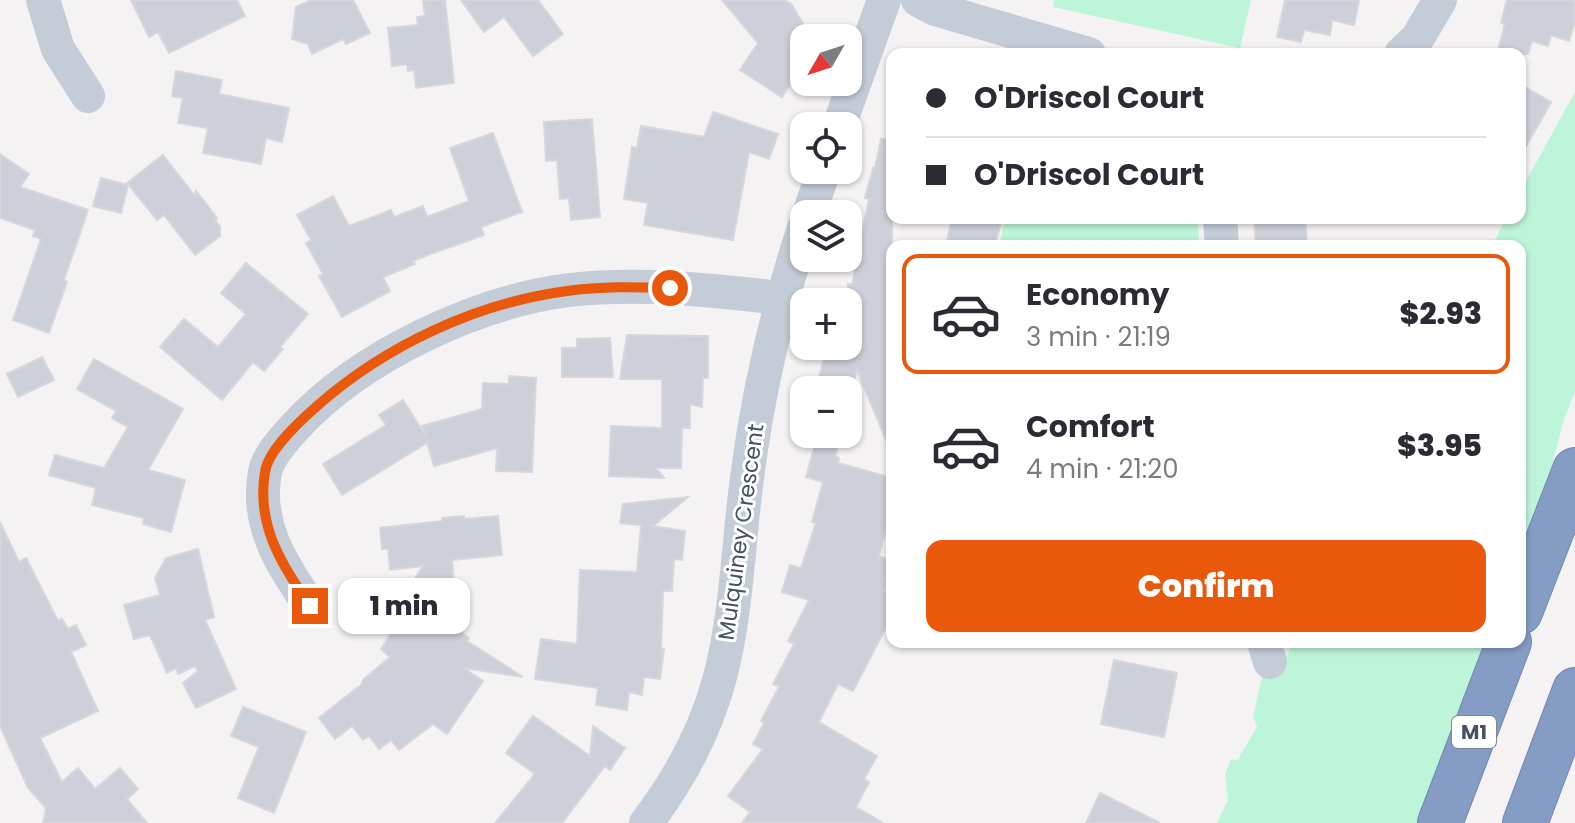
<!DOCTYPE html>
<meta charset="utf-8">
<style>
:root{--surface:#fff;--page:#f7f7f7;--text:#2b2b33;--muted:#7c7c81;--line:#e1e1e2;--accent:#ea580c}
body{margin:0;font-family:Poppins,sans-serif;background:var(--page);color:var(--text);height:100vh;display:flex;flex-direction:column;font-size:30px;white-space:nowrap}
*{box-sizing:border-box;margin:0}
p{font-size:26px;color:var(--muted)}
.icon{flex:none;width:44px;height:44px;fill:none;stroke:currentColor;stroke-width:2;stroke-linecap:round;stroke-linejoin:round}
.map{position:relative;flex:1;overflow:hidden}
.panel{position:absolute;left:886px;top:240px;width:640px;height:408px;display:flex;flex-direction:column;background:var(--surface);border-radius:16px;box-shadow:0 2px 6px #0004}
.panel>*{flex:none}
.top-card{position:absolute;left:886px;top:48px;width:640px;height:176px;border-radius:16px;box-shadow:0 2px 6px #0004;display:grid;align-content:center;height:176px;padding:0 40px;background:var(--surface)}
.needle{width:52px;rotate:231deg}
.fabs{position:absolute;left:790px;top:24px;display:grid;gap:16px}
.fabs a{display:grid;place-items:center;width:72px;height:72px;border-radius:16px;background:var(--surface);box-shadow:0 2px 6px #0004;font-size:40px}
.end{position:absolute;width:36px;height:36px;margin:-18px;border:10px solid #ea580c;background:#fff;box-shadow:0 0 0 4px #fff}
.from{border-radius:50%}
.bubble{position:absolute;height:56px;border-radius:16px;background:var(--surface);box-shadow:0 2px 6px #0004;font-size:26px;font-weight:800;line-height:56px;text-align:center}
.top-card b{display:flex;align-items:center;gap:28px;height:76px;font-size:30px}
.top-card b+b{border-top:2px solid var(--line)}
.top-card i{width:20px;height:20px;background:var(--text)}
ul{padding:14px 0 0;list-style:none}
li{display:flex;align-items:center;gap:24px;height:120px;margin:0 16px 12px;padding:0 24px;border:4px solid transparent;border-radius:16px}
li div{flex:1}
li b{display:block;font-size:30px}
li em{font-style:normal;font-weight:800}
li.selected{border-color:var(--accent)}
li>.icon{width:72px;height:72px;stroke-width:1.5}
.cta{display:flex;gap:16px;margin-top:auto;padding:16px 40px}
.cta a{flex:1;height:92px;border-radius:16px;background:var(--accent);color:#fff;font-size:32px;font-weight:800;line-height:92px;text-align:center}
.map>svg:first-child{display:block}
</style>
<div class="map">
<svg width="1575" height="823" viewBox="0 0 1575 823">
<rect width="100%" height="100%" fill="#f4f2f2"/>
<!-- green -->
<g fill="#bdf5da">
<polygon points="1054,0 1251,0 1240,48 1053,7"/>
<polygon points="1575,92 1575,391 1563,422 1548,481 1520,555 1520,246 1492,246 1506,218 1520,218 1520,192"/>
<polygon points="1005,218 1198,218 1199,246 999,246"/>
<polygon points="1288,642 1487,642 1418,823 1217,823 1228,800 1225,775 1231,759 1237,761 1257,727 1253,717 1263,672 1283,665 1292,644"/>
</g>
<!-- building -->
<g fill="#cdd0d8" stroke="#d5d7de" stroke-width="2">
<polygon points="131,0 237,0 245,16 169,53 158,32 149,37"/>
<polygon points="311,0 353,0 370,33 346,44 343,39 312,54 308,44 292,39 296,7"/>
<polygon points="423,0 445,0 454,83 416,88 414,70 408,71 407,64 392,66 388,28 418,25 417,17 425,16"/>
<polygon points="461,0 538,0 563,34 533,56 504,17 484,32"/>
<polygon points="722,0 785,0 791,4 804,25 804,83 795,77 782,97 740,70 758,43"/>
<polygon points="1285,0 1359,0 1354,25 1332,20 1330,35 1304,30 1301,42 1277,37"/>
<polygon points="1507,0 1575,0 1575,21 1569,41 1551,35 1548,46 1532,41 1528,54 1497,54 1505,24 1501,23"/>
<polygon points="176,71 222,80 219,94 289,108 282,142 266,138 261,164 203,153 208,128 178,123 183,98 172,96"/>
<polygon points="1520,84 1551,102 1520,157"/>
<polygon points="713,112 778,134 769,159 749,152 733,240 644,225 648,203 624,199 632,147 637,148 641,126 704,137"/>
<polygon points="592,119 600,217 571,220 569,198 560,199 557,160 546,161 544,122"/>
<polygon points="493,133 522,212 481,227 484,235 428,255 413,261 415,264 383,277 390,291 342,317 319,276 323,274 306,243 311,240 297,215 333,196 349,226 391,210 394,217 423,206 427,217 469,201 450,148"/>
<polygon points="881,139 892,140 892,454 857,370 852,390 826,390 819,378 827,346 848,346 848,284 852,285 869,199 865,198 873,168 875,168"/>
<polygon points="0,154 29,174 20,187 88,210 64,280 67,282 49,333 13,320 41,239 33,236 35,230 0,218"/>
<polygon points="163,155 195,196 196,191 217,218 215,220 220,227 220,236 195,255 164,215 157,220 127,183"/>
<polygon points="101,178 128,185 121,213 93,206"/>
<polygon points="952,218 1002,218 995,246 946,246"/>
<polygon points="1254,218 1305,218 1307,246 1256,246"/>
<polygon points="246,263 308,314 280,347 283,349 264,371 253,362 222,400 160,347 184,319 218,347 246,314 221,293"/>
<polygon points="627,335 708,336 708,378 703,378 702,407 690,404 690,428 682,428 681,468 656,468 664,478 609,476 611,426 662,428 662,379 620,379"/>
<polygon points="610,338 613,377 562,377 562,348 577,348 577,339"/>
<polygon points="42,357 54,380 18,397 7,374"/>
<polygon points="94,359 183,409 148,470 185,480 171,532 143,524 144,518 92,505 96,488 49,475 55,455 104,468 128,427 112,418 116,411 77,389"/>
<polygon points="509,376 536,378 532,472 496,471 497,448 434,466 427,443 342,495 323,464 386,425 379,415 403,400 425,435 422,426 482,409 483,383 509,384"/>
<polygon points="818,434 841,434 835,457 839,458 838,463 892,478 892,506 879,556 892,561 884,591 892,593 892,616 853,691 838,684 819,722 877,756 864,779 869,782 856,807 883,823 742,823 750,812 728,796 763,749 753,744 764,723 761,721 779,687 773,684 794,644 788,641 809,600 782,592 790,565 801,568 816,523 812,522 823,482 806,477"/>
<polygon points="688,497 653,526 685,531 682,560 674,559 672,591 663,591 661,649 664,649 660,679 644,677 642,695 629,692 627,710 596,705 598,688 535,679 541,639 577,644 580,570 637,572 641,525 620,523 623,504"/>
<polygon points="464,516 464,519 498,516 502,555 452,560 455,598 417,602 469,638 467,641 523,677 464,668 483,681 447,734 433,724 399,750 391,740 379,749 369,736 363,740 352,726 335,739 319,718 362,684 363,680 390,657 381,649 392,632 384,626 423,566 390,570 388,549 382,549 380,528 442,521 442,518"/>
<polygon points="0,522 19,562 26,558 58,621 62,619 68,629 76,625 86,645 71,652 98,711 40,738 62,782 78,768 95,789 120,768 138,789 127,799 147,823 43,823 46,808 28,788 0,726"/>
<polygon points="198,549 214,617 205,620 236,689 196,708 183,683 198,671 195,666 178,674 176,668 167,673 150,635 134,639 124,605 160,595 155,578 166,558"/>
<polygon points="1114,660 1177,673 1164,737 1101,724"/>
<polygon points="243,707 306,732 274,813 238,798 259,747 231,736"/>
<polygon points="533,716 590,756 593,726 625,748 610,770 605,766 562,823 495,823 535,774 506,753"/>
<polygon points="1100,793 1160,823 1086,823"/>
</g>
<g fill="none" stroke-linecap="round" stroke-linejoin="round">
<!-- motorway casing -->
<g stroke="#7087b1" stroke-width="46">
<g id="motorway">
<polyline points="1520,612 1575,470"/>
<polyline points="1440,823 1509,642"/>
<polyline points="1525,823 1575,690"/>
</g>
</g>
<!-- minor -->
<g stroke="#c4ccd8" stroke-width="34">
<polyline points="43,0 58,49 88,96"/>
<polyline points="918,0 935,9 1089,54"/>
<polyline points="1401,54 1417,39 1440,0"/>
<polyline points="839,126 884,0"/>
<polyline points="809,214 824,170"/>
<polyline points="1220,218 1222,246"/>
<path d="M310,606C282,564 255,525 265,472C268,456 284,439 295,427C359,357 475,302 569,290C639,282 711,290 781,298"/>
<polyline points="1264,642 1270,662"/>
<path d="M646,823C679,780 706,730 720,677C737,612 738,544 747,478C758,392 777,310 804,228"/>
</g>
<!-- motorway -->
<use href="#motorway" stroke="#859cc5" stroke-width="44"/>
</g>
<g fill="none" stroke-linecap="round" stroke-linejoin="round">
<!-- route -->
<path stroke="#ea580c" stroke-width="10" d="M310,606C282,564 256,526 265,472C268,450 300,421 317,406C385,346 476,303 567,291C601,286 636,287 670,288"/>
</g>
<g text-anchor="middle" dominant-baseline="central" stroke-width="6" stroke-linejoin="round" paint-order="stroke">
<!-- shield labels -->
<rect fill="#fff" stroke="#7e8691" stroke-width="2" x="1452" y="716" width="44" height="32" rx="6"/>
<g font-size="20" font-weight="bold" fill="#475262">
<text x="1474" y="732">M1</text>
</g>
<!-- street labels -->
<g font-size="22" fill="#475262" stroke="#fff">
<text transform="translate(741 532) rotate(-82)">Mulquiney Crescent</text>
</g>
</g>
</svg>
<div class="fabs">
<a><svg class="needle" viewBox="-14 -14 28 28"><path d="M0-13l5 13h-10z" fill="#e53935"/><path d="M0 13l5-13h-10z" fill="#7c7c81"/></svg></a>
<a><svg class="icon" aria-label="locate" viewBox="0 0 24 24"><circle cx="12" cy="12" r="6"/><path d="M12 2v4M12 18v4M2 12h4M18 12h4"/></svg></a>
<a><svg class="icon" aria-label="layers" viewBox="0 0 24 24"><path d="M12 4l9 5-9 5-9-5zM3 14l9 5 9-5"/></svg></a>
<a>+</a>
<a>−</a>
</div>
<i class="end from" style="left:670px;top:288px"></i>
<i class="end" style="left:310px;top:606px"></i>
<div class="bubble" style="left:338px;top:578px;width:132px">1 min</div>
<div class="top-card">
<b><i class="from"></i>O'Driscol Court</b>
<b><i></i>O'Driscol Court</b>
</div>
<section class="panel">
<ul>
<li class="selected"><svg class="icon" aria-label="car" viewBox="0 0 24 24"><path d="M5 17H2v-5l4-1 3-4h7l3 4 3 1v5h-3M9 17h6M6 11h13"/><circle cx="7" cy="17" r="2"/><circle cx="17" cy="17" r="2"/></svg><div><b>Economy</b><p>3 min · 21:19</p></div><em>$2.93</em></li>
<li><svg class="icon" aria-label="car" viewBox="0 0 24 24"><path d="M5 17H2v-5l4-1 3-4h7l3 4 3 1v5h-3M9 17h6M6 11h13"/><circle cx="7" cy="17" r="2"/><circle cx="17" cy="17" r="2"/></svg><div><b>Comfort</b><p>4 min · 21:20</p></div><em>$3.95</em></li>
</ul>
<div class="cta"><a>Confirm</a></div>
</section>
</div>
